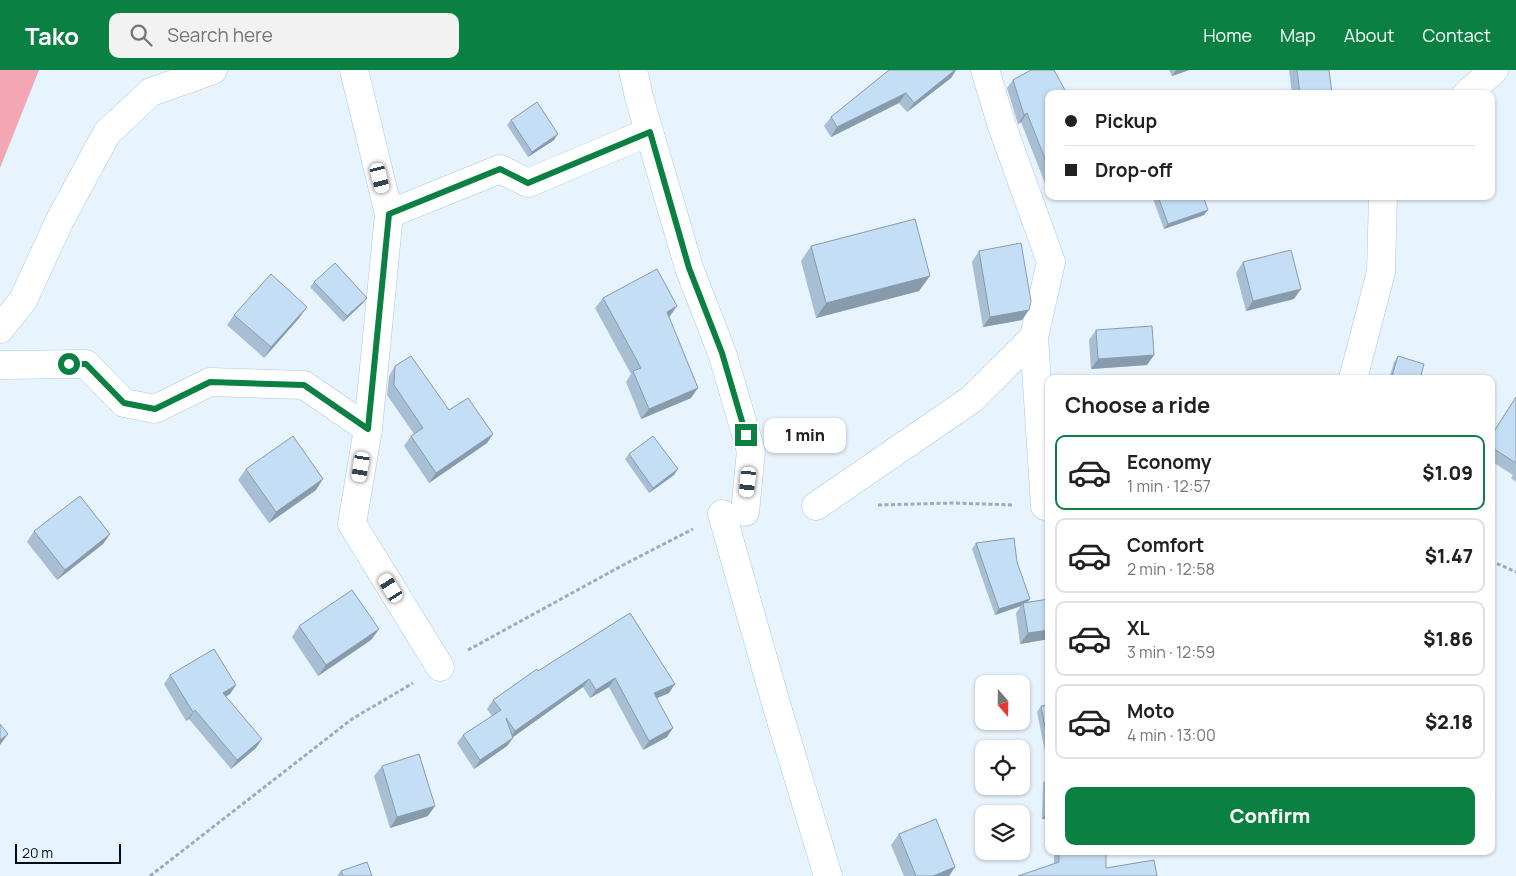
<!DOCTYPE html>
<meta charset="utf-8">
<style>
:root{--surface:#fff;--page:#f2f2f2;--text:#202124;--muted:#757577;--line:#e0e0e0;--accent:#0b8043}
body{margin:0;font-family:Manrope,sans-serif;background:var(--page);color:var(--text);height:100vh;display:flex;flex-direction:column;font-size:19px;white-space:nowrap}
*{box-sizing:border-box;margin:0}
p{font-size:16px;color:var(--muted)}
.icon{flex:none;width:28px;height:28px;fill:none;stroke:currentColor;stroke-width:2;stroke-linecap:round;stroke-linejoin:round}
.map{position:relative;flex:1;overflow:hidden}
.side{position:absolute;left:1045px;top:305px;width:450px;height:480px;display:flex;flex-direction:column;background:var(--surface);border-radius:10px;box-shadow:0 1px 4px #0004}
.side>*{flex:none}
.guide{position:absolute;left:1045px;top:20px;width:450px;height:110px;border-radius:10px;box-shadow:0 1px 4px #0004;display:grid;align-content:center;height:110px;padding:0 20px;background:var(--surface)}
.needle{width:32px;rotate:160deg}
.tools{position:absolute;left:975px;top:605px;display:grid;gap:10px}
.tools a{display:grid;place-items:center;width:55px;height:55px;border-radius:10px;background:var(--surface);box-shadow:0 1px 4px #0004;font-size:25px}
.scale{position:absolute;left:15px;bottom:12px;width:106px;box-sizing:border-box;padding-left:5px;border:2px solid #040d16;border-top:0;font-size:14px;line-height:18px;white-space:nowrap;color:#040d16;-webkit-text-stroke:4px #e7f3fd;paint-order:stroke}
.end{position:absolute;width:22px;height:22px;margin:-11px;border:6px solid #0b8043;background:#fff;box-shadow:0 0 0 2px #fff}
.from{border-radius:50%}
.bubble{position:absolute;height:35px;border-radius:10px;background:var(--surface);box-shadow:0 1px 4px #0004;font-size:16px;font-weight:800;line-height:35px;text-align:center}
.car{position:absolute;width:15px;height:30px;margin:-15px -8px;border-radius:6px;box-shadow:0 0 4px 1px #0007;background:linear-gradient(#fff 24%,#345 0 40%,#fff 0 76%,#345 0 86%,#fff 0)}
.guide b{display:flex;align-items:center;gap:18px;height:48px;font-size:19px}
.guide b+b{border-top:1px solid var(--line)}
.guide i{width:12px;height:12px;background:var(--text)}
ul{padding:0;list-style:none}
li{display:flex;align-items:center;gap:15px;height:75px;margin:0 10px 8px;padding:0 10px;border:2px solid var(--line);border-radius:10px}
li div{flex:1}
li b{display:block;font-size:19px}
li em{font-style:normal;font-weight:800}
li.selected{border-color:var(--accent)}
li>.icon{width:45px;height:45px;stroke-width:1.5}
h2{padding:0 20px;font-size:22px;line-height:60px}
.action{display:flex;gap:10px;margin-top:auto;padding:10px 20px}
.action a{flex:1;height:58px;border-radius:10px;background:var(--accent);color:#fff;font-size:20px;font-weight:800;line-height:58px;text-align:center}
header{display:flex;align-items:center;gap:30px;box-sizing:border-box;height:70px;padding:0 25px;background:var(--accent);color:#fff}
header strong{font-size:24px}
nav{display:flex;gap:28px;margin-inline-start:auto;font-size:18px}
.search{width:350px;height:45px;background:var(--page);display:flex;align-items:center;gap:12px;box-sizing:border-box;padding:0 18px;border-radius:10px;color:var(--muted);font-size:19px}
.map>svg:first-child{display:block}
</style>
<header>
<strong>Tako</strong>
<div class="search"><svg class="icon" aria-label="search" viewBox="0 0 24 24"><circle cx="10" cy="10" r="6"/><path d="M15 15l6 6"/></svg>Search here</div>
<nav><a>Home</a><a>Map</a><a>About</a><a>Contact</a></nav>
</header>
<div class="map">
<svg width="1516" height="806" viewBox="0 0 1516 806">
<rect width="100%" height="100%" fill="#e7f3fd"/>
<!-- green -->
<polygon fill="#f3a6b3" points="0,0 39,0 0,98"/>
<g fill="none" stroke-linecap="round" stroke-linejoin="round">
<!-- minor casing -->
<g stroke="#abc9e2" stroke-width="29">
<g id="minor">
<polyline points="354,0 389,144 368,359 352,454 440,597"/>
<polyline points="633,0 639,27 689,198 722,283 751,381 745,442"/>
<polyline points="985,0 1002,56 1051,192 1034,267 1045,436"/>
<polyline points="1467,24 1494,0"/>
<polyline points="389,144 500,99 528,113 649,62"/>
<polyline points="0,259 23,230 60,150 107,63 151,22 213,0"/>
<polyline points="0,295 86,294 124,333 155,339 210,312 304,315 368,359"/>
<polyline points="1353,309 1381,202 1383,126"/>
<polyline points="816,436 972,329 1034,267"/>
<polyline points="722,444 777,637 828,806"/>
</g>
</g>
<!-- path -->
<g stroke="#a0abb5" stroke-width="3" stroke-dasharray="4 2.5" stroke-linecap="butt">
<polyline points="878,435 953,433 1014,435"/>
<polyline points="1491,491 1516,502"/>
<polyline points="468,580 625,494 693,459"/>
<polyline points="150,806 352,649 413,613"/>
</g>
<!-- minor -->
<use href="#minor" stroke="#fff" stroke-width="28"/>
</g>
<!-- wall -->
<g fill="#a8bfd3">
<polygon points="889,0 956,0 951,8 907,42 899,33 831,67 824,56 831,47"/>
<polygon points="1169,0 1189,0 1172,6"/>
<polygon points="1289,0 1329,0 1332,24 1292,24"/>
<polygon points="1013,10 1049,24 1049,120 1048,121 1021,52 1018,54 1007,18"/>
<polygon points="511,50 554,70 528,87 507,55"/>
<polygon points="1155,126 1203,126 1204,145 1164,159 1153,129"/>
<polygon points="811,176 919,221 816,248 801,191"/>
<polygon points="979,181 1022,250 983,257 972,192"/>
<polygon points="1243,192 1294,229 1246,241 1236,203"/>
<polygon points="314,212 363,233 343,252 310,217"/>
<polygon points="603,228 670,246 669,247 691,328 641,349 626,312 631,304 595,238"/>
<polygon points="234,245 300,247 264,288 227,255"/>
<polygon points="1096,260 1154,285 1147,295 1091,299 1089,270"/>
<polygon points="1398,286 1420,309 1389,309 1394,292"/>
<polygon points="395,296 449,340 493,364 487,373 429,413 404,376 411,366 414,364 387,325 389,306"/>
<polygon points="1516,327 1516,412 1511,408 1513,405 1491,391 1491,365"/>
<polygon points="629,384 674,405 649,423 625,389"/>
<polygon points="246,399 316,420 269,453 238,410"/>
<polygon points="34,461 110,464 103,474 57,510 27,472"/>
<polygon points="976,473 1017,492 1027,532 1049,569 1020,574 1016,543 1021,536 995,545 972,479"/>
<polygon points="630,543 669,623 657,628 667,667 643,680 609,617 590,628 583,617 513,667 507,676 474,699 457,673 463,665 492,646 487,639 493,630"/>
<polygon points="299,556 379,559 371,570 318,606 292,567"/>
<polygon points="170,605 236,615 230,624 226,626 256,678 231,699 189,649 186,651 164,614"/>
<polygon points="1049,635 1049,701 1037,642 1041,636"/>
<polygon points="382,696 428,746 390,758 374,706"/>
<polygon points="1047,708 1049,749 1042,749 1043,713"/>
<polygon points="899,764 955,797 949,806 904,806 891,775"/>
<polygon points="1054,781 1106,781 1106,798 1157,806 1054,794"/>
<polygon points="341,801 372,806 337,806"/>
</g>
<!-- shaded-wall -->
<g fill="#889bac">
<polygon points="955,0 956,0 951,8 907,42 914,33"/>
<polygon points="1176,0 1189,0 1172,6"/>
<polygon points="906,23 899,33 831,67 837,57"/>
<polygon points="1027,43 1021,52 1018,54 1024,45"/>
<polygon points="558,64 554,70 528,87 532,82"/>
<polygon points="1208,140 1204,145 1164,159 1168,154"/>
<polygon points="930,206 919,221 816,248 826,233"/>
<polygon points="1301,219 1294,229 1246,241 1253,231"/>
<polygon points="367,228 363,233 343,252 347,246"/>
<polygon points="677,236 670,246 659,252 667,242"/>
<polygon points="307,237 300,247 264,288 271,277"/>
<polygon points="1029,240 1022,250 983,257 990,247"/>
<polygon points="1154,285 1147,295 1091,299 1098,289"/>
<polygon points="698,318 691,328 641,349 649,339"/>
<polygon points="493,364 487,373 429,413 436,403"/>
<polygon points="678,399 674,405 649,423 653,418"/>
<polygon points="323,409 316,420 269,453 276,442"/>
<polygon points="110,464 103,474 57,510 65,500"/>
<polygon points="1030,529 1026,534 1023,533 1021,536 995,545 999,539"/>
<polygon points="379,559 371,570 318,606 326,595"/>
<polygon points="1049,560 1049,569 1020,574 1028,563"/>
<polygon points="615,608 609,617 590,628 596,620"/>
<polygon points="589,609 583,617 509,670 515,661"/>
<polygon points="675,614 669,623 648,632 654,623"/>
<polygon points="236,615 230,624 217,632 223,623"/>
<polygon points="195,640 189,649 186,651 193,642"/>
<polygon points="673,658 667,667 643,680 649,671"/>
<polygon points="8,664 0,675 0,670"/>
<polygon points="513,668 507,676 474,699 480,690"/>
<polygon points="262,669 256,678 231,699 237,690"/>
<polygon points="435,736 428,746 390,758 397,747"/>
<polygon points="1046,744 1049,744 1049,749 1042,749"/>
<polygon points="955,797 949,806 933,806"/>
</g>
<!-- building -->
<g fill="#c3def5" stroke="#889bac">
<polygon points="889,0 955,0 914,33 906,23 837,57 831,47"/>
<polygon points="1031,0 1054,0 1066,22 1063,24 1049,24 1049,99 1027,43 1024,45 1013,10"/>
<polygon points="1297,0 1329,0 1332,24 1300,24"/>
<polygon points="537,32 558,64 532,82 511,50"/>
<polygon points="1158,126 1203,126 1208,140 1168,154"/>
<polygon points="915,149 930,206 826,233 811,176"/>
<polygon points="1021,173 1031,231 1029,240 990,247 979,181"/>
<polygon points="1291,180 1301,219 1253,231 1243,192"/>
<polygon points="335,193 367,228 347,246 314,212"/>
<polygon points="657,199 677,236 667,242 698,318 649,339 633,301 641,298 603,228"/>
<polygon points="271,204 307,237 271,277 234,245"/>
<polygon points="1152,256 1154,285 1098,289 1096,260"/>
<polygon points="411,286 449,340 468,328 493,364 436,403 411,366 423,358 394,315 395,296"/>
<polygon points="1398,286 1424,294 1420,309 1391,309"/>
<polygon points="1516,327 1516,393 1491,377 1491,366"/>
<polygon points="293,366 323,409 276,442 246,399"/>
<polygon points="653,366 678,399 653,418 629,384"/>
<polygon points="80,426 110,464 65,500 34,461"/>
<polygon points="1014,468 1017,492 1030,529 999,539 976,473"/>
<polygon points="352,520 379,559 326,595 299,556"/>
<polygon points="1049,529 1049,560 1028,563 1023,533"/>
<polygon points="630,543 675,614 654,623 673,658 649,671 615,608 596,620 589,609 515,661 506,648 513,668 480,690 463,665 501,640 493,630 537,599 538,601"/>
<polygon points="214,579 236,615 223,623 262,669 237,690 195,640 193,642 170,605"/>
<polygon points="1049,635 1049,677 1041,636"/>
<polygon points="0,654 8,664 0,670"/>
<polygon points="419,684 435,736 397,747 382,696"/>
<polygon points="1047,708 1049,708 1049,744 1046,744"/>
<polygon points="936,749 955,797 933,806 916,806 899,764"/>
<polygon points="1059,781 1106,781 1106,798 1154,790 1157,806 1018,806 1059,792"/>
<polygon points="367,792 372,806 343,806 341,801"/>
</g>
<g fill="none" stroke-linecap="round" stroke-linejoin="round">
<!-- route -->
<polyline stroke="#0b8043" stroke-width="6" points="69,294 86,294 124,333 155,339 210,312 304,315 368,359 389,144 500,99 528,113 650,62 689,198 722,283 746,365"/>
</g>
</svg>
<div class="tools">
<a><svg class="needle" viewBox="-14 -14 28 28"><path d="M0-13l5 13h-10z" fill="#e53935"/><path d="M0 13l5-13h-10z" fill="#757577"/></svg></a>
<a><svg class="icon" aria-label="locate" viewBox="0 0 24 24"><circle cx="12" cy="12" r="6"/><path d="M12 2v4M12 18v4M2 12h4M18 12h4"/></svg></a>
<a><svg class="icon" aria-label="layers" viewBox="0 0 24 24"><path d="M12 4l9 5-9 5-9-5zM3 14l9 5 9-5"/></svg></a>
</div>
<div class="scale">20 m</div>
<i class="end from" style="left:69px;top:294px"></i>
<i class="end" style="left:746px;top:365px"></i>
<div class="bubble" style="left:764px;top:348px;width:82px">1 min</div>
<i class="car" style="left:380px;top:108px;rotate:166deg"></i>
<i class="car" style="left:361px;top:397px;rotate:189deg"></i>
<i class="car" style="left:748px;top:412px;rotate:186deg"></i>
<i class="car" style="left:391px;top:518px;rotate:328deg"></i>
<div class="guide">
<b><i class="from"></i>Pickup</b>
<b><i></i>Drop-off</b>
</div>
<section class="side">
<h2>Choose a ride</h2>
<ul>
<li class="selected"><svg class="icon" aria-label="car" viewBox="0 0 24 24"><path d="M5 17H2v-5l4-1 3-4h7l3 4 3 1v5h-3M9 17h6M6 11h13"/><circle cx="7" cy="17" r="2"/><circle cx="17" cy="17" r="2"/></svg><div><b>Economy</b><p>1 min · 12:57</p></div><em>$1.09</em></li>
<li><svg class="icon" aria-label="car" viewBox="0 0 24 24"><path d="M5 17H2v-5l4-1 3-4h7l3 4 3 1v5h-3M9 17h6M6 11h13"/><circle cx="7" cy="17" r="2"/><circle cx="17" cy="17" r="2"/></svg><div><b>Comfort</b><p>2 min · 12:58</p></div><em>$1.47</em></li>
<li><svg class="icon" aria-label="car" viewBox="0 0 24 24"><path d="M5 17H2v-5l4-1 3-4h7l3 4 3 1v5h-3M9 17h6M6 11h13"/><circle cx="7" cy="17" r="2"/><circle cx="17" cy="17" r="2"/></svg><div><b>XL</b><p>3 min · 12:59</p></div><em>$1.86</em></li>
<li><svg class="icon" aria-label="car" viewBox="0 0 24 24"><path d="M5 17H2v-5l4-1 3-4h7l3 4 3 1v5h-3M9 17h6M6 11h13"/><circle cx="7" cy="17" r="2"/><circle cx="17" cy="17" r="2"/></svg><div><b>Moto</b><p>4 min · 13:00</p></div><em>$2.18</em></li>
</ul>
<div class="action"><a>Confirm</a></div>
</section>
</div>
